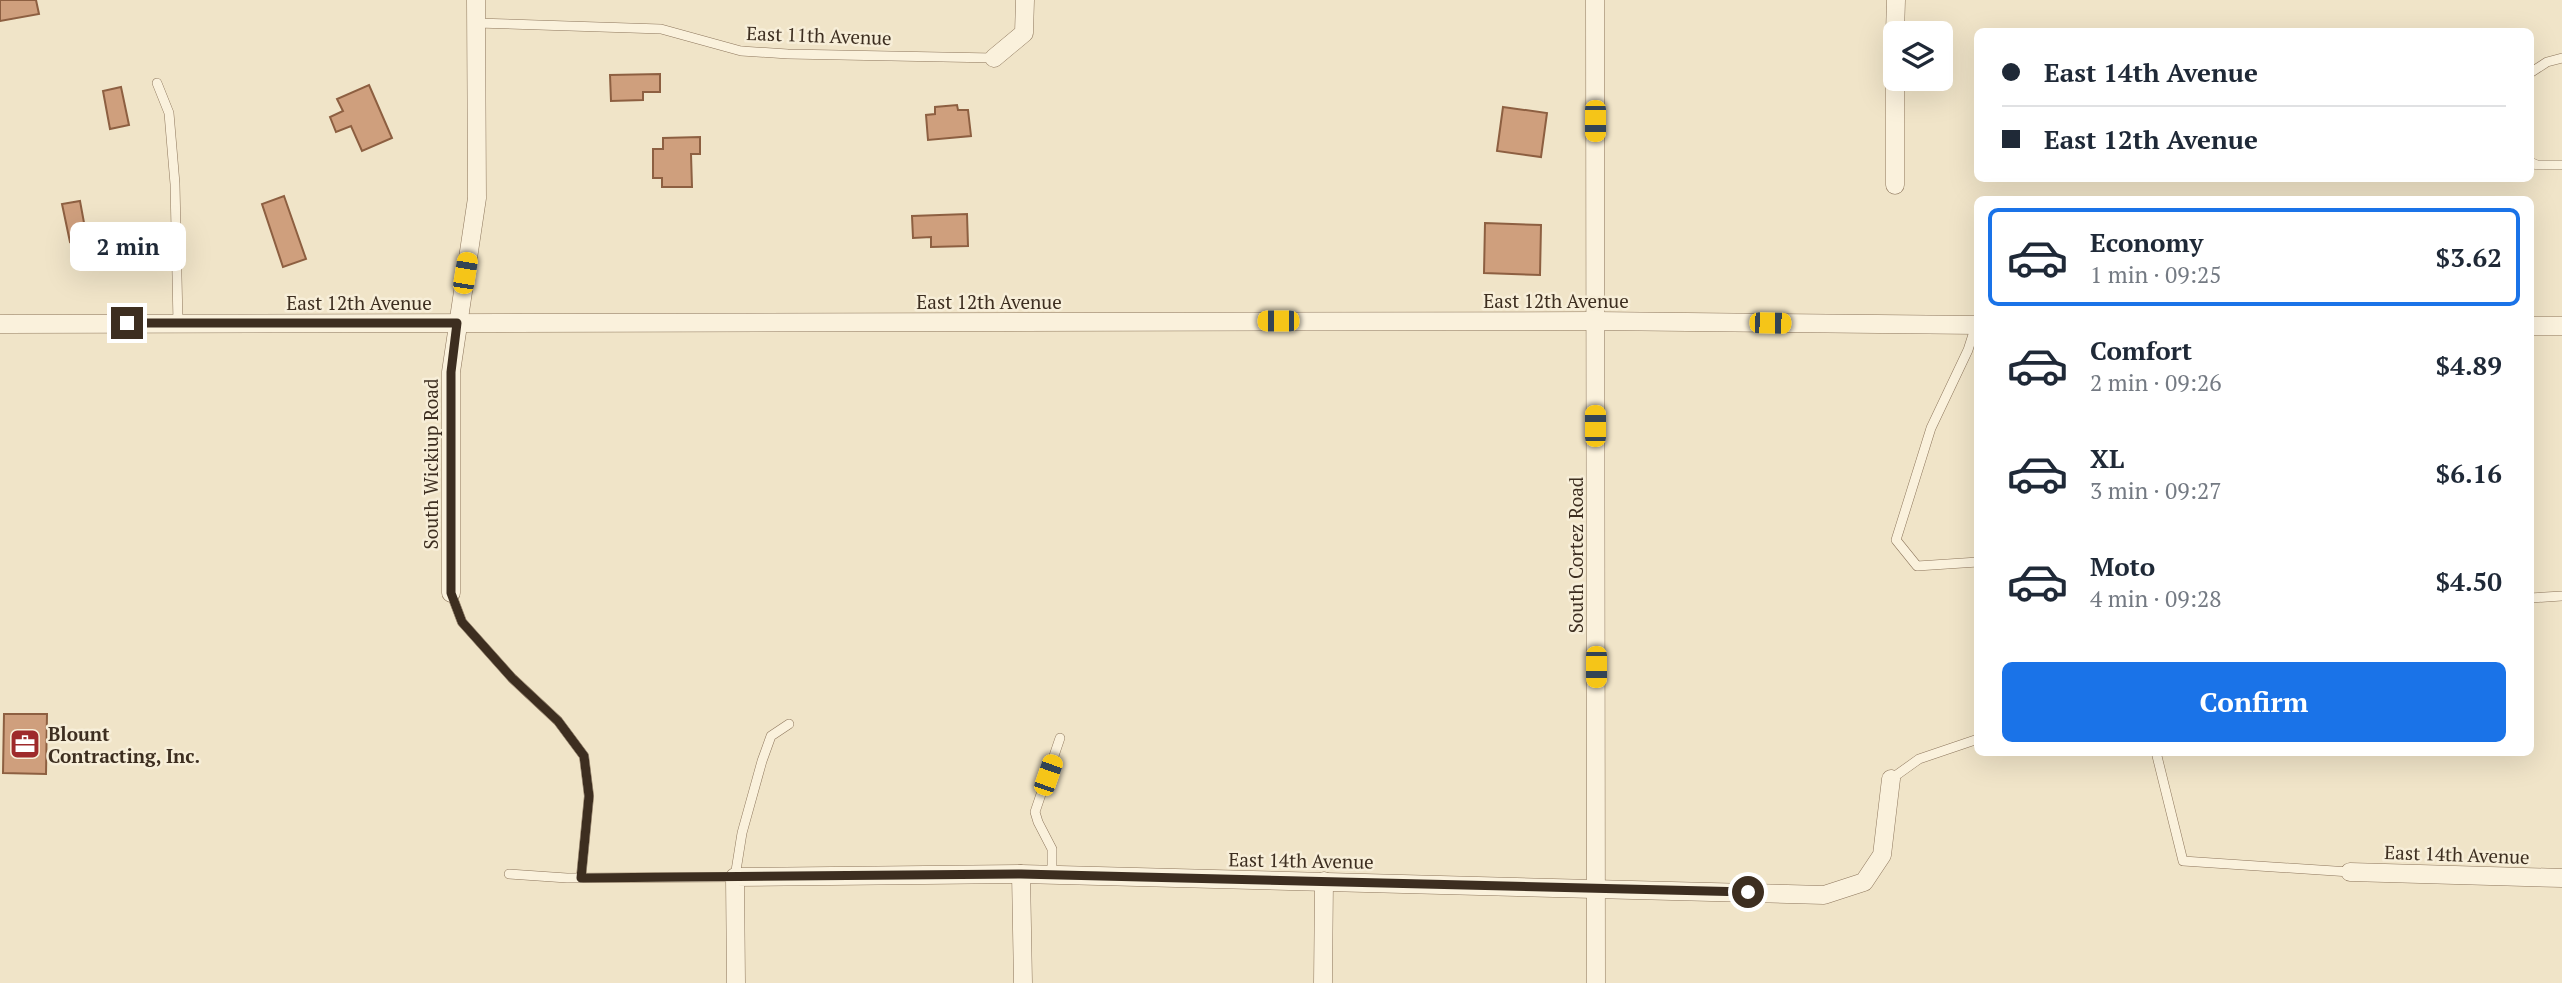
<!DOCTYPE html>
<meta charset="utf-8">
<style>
:root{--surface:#fff;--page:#f6f6f7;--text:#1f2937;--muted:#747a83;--line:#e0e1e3;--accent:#1a73e8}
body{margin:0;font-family:"PT Serif",serif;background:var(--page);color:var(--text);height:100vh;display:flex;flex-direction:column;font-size:26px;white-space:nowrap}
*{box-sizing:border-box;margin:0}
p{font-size:23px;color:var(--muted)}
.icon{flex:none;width:38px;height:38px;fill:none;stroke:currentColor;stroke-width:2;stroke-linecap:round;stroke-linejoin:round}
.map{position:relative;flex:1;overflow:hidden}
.details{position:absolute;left:1974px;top:196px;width:560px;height:560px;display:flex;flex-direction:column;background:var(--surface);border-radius:10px;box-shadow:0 7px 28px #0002}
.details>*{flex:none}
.guide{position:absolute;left:1974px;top:28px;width:560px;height:154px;border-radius:10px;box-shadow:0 7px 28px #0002;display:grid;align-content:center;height:154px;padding:0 28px;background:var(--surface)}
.controls{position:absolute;left:1883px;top:21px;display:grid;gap:14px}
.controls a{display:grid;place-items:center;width:70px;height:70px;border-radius:10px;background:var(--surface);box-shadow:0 7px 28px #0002;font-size:35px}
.end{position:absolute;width:32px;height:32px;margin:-16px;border:9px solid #3d2e20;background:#fff;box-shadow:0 0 0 4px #fff}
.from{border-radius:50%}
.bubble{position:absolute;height:49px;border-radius:10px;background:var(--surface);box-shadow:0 7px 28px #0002;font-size:23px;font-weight:700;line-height:49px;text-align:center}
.car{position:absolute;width:21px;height:42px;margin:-21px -10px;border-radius:9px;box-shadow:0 0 5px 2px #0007;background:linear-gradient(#f5c518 24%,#345 0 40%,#f5c518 0 76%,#345 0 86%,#f5c518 0)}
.guide b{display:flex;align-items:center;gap:24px;height:66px;font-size:26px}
.guide b+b{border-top:2px solid var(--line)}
.guide i{width:18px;height:18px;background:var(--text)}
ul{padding:12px 0 0;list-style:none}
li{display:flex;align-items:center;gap:21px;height:98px;margin:0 14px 10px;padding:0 14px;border:4px solid transparent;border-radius:10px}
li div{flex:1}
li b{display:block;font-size:26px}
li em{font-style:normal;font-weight:700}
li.current{border-color:var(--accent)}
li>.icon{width:63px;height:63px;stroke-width:1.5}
.button{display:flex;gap:14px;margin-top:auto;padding:14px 28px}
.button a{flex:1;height:80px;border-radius:10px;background:var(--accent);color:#fff;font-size:28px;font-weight:700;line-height:80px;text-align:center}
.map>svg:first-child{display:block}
</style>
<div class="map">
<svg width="2562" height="983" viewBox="0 0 2562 983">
<rect width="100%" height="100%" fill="#f0e4c8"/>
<!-- building -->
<g fill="#cf9f7d" stroke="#8d5f41" stroke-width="2">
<polygon points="0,0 36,0 39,14 0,21"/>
<polygon points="660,74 660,92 643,92 643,100 611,101 610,75"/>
<polygon points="369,85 392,138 362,151 351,126 336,132 330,117 343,111 337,99"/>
<polygon points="121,87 129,125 110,129 103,91"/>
<polygon points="957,105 958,110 968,110 971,136 928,140 926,115 935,114 935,107"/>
<polygon points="1503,107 1547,113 1541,157 1497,151"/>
<polygon points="700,137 700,154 691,154 692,187 662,187 662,178 653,178 653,149 663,149 663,138"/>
<polygon points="284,196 306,259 283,267 262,204"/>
<polygon points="80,201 87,239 70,242 62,204"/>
<polygon points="967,214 968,246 931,247 931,237 913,238 912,216"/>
<polygon points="1485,223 1541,225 1540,275 1484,273"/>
<polygon points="4,714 47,714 46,774 3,773"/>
</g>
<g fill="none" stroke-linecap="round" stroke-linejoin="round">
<!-- lane casing -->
<g stroke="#8d765c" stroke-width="10">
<g id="lane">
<polyline points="476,23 661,29 741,51 788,54 994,58"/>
<polyline points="2530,73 2547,62 2562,58"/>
<polyline points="157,83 169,113 175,184 178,323"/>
<polyline points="2530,162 2537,165 2562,165"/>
<polyline points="1976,325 1968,350 1931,428 1896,540 1917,566 1978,562"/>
<polyline points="451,593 462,622 512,678 558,721 584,756 589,796 581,878"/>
<polyline points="2530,598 2562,596"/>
<polyline points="2156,752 2183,861 2350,872"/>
<polyline points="1891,779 1919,759 1978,739"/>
<polyline points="509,874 567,878 735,877 742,833 762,761 771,736 789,724"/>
<polyline points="1052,875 1052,849 1038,822 1035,812 1060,738"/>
</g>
</g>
<!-- street casing -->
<g stroke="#8d765c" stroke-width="19">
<g id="street">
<polyline points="1595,0 1596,983"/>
<polyline points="1895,33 1896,0"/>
<polyline points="994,58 1024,33 1025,0"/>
<polyline points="1895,185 1895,73"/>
<polyline points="0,324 1595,321 1978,325"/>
<polyline points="2530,326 2562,326"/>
<polyline points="451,593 451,372 477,198 476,0"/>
<polyline points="2350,872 2562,878"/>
<polyline points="1021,874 1023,983"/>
<polyline points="736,983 735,877 1021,874 1824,895 1864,882 1882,855 1891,779"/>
<polyline points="1323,983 1324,881"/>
</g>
</g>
<!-- lane -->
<use href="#lane" stroke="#faf1dc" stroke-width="9"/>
<!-- street -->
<use href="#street" stroke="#faf1dc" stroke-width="18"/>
</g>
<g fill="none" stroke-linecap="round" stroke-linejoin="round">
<!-- route -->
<polyline stroke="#3d2e20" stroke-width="9" points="127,323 457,323 451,372 451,593 462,622 512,678 558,721 584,756 589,796 581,878 1021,874 1748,892"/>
</g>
<!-- icons -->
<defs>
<g id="office-square" transform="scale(1.575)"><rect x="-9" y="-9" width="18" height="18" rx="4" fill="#9e2a2b" stroke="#f7eed8"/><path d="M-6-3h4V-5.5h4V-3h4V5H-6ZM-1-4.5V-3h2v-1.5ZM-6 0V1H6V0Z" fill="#fff"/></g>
</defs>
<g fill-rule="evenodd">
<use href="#office-square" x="25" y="744"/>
</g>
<g text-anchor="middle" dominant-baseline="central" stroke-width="5" stroke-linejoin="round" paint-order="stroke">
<!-- street labels -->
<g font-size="19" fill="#3d2e20" stroke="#f7eed8">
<text transform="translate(819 35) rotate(2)">East 11th Avenue</text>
<text x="1556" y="300">East 12th Avenue</text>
<text x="989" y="301">East 12th Avenue</text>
<text x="359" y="302">East 12th Avenue</text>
<text transform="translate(430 464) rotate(-90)">South Wickiup Road</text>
<text transform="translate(1575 555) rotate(-90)">South Cortez Road</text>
<text transform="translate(2457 854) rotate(2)">East 14th Avenue</text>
<text transform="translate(1301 860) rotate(1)">East 14th Avenue</text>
</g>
<!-- poi labels -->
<g font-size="19" font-weight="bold" fill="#3d2e20" stroke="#f7eed8" text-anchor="start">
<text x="48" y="733">Blount<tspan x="48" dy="22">Contracting, Inc.</tspan></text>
</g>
</g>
</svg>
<div class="controls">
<a><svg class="icon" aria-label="layers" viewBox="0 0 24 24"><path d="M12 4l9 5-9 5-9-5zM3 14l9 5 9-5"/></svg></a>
</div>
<i class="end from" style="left:1748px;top:892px"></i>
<i class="end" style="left:127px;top:323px"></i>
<div class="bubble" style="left:70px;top:222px;width:116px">2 min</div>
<i class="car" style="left:1595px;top:121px;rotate:180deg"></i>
<i class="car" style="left:465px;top:273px;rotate:9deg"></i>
<i class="car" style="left:1278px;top:321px;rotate:270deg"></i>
<i class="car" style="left:1770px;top:323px;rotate:91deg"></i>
<i class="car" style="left:1595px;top:426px;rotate:0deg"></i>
<i class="car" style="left:1596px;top:667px;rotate:180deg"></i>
<i class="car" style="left:1048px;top:775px;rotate:19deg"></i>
<div class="guide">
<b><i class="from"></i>East 14th Avenue</b>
<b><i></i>East 12th Avenue</b>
</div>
<section class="details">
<ul>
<li class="current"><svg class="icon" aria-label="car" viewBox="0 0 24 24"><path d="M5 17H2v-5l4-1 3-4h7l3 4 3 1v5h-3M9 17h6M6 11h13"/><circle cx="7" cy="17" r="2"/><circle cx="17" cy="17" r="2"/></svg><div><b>Economy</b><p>1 min · 09:25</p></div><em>$3.62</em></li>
<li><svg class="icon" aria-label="car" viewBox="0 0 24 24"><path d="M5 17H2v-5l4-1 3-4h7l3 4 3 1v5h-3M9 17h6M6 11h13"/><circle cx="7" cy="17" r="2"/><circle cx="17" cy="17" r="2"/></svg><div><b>Comfort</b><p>2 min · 09:26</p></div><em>$4.89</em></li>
<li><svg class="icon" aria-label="car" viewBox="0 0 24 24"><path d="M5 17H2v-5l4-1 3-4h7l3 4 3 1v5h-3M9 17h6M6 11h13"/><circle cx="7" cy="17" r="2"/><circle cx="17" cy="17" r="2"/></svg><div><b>XL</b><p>3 min · 09:27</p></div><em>$6.16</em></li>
<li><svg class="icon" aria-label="car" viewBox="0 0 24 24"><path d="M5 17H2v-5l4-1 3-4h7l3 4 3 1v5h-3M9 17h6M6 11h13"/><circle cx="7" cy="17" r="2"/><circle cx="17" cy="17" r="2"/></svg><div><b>Moto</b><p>4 min · 09:28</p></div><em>$4.50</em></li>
</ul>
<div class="button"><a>Confirm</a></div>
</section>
</div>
